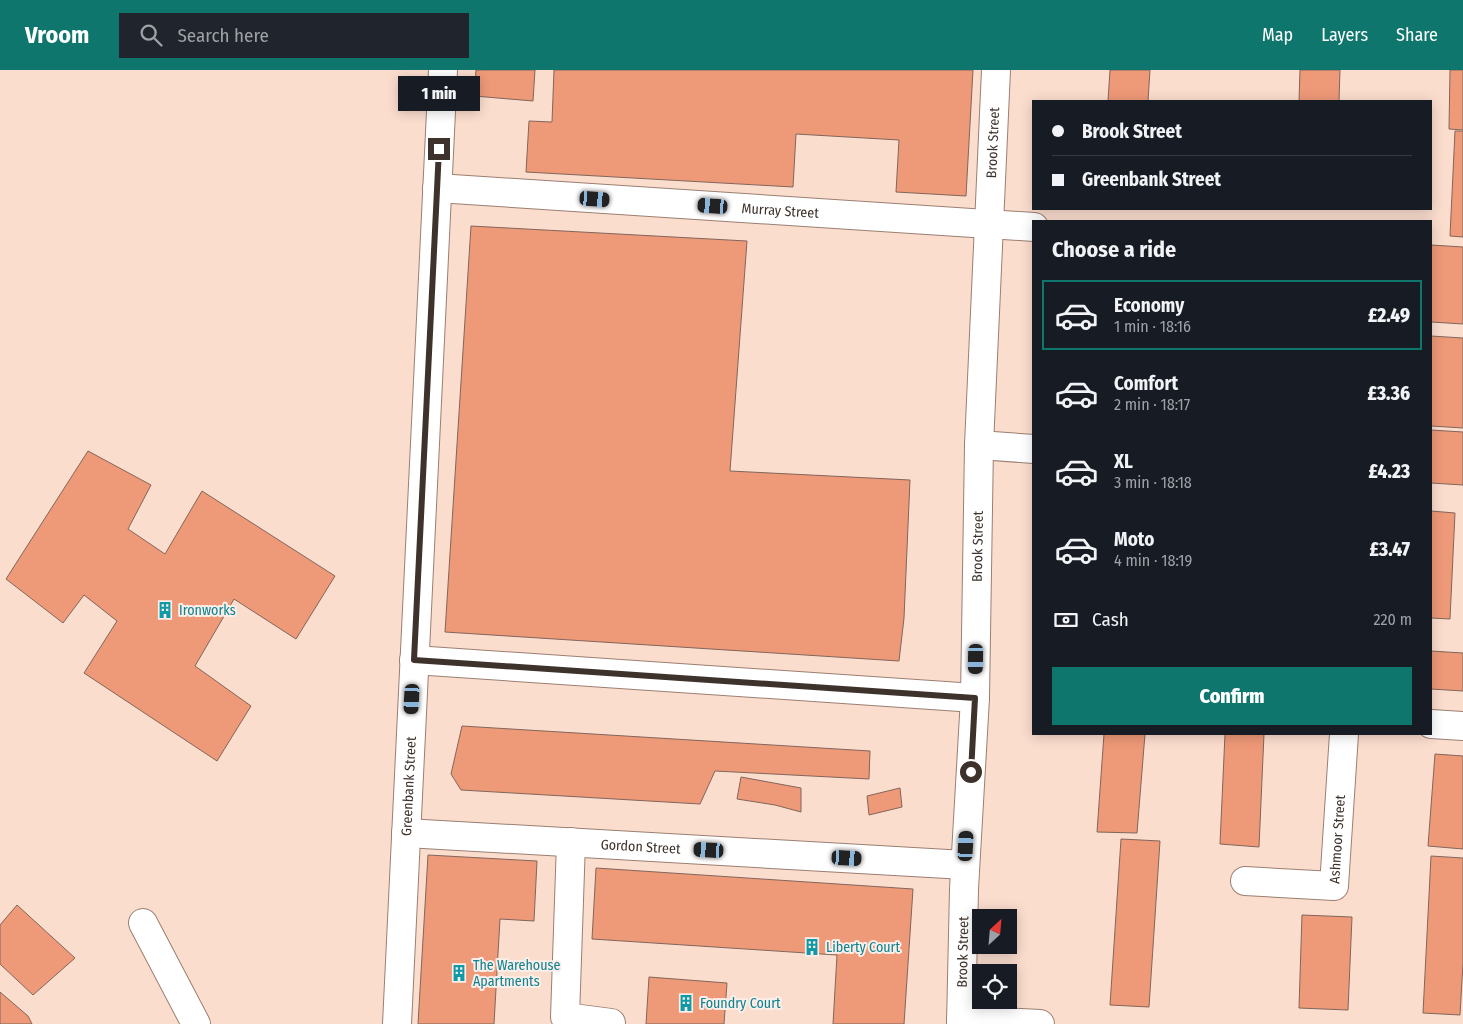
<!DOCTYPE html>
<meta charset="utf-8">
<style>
:root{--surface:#171b24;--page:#20242c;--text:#f1f3f6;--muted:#9ea1a6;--line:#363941;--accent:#0f766e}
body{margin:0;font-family:"Fira Sans Condensed",sans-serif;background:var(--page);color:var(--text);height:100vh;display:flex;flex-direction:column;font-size:19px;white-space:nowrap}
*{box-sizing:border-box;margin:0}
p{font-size:16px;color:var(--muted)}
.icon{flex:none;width:28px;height:28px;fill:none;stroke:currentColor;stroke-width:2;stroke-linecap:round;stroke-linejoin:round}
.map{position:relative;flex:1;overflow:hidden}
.panel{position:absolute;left:1032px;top:150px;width:400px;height:515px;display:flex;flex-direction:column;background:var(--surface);border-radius:0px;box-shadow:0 2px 12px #0003}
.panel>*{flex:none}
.banner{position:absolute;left:1032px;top:30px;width:400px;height:110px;border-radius:0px;box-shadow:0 2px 12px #0003;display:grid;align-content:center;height:110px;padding:0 20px;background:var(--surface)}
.needle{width:32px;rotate:26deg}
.fabs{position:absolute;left:972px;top:839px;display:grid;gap:10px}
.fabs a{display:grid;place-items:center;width:45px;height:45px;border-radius:0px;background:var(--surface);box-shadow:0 2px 12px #0003;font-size:25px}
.end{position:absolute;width:22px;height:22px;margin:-11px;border:6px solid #3e322c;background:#fff;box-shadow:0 0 0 2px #fff}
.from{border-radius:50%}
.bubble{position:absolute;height:35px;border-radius:0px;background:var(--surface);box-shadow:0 2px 12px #0003;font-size:16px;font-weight:800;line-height:35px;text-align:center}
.car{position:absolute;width:15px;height:30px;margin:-15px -8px;border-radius:6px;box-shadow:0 0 4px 1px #0007;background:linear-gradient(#222 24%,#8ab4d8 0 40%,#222 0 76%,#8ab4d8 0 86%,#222 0)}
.banner b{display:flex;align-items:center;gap:18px;height:48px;font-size:19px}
.banner b+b{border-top:1px solid var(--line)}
.banner i{width:12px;height:12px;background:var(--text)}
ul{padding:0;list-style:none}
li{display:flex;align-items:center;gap:15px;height:70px;margin:0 10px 8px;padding:0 10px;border:2px solid transparent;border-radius:0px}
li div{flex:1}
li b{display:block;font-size:19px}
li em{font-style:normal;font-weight:800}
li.current{border-color:var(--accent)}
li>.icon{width:45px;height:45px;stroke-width:1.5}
h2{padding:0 20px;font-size:22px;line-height:60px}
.pay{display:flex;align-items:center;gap:12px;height:55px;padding:0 20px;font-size:19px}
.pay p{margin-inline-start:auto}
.button{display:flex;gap:10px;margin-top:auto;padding:10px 20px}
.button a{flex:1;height:58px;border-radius:0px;background:var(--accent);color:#fff;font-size:20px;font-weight:800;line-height:58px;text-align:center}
header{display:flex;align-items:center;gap:30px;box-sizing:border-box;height:70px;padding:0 25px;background:var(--accent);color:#fff}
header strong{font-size:24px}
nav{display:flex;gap:28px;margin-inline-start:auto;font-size:18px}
.search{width:350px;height:45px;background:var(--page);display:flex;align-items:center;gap:12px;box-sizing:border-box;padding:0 18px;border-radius:0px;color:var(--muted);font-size:19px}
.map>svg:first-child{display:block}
</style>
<header>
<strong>Vroom</strong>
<div class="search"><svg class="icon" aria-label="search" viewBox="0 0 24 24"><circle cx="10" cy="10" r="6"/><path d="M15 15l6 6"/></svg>Search here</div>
<nav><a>Map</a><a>Layers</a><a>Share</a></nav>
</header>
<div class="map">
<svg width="1463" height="954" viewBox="0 0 1463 954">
<rect width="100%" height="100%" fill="#fbddce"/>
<!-- building -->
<g fill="#ee9978" stroke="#81665b">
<polygon points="476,0 535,0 533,31 474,26"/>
<polygon points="554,0 973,0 966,126 896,122 899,70 796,64 793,117 526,102 529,51 552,52"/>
<polygon points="1110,0 1150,0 1148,31 1108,31"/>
<polygon points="1300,0 1340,0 1339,31 1299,31"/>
<polygon points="1450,0 1463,0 1463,60 1449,59"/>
<polygon points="1455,61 1463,61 1463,167 1450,166"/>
<polygon points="471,156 747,171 730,401 910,410 904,548 899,591 445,562"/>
<polygon points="1431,175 1463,177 1463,254 1431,252"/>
<polygon points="1431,266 1463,268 1463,358 1431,356"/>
<polygon points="1431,360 1463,362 1463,415 1431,413"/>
<polygon points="88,381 151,415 128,459 165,484 202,421 335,506 296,569 234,529 195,596 251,636 217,691 84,603 117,551 84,525 63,553 6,509"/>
<polygon points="1431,441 1455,443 1450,549 1431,548"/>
<polygon points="1431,581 1463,583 1463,621 1431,619"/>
<polygon points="462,656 870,681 869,709 715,701 700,734 461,720 451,704"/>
<polygon points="1104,664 1145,664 1137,763 1097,762"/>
<polygon points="1225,664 1264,664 1259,777 1220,774"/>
<polygon points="1435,684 1463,686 1463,779 1428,776"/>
<polygon points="741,707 801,718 801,742 775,735 737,729"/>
<polygon points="900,718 902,737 869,745 867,726"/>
<polygon points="1121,769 1160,771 1149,937 1110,935"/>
<polygon points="428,785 537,791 534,851 500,849 494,954 418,954"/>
<polygon points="1431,786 1463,788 1463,893 1460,945 1423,943"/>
<polygon points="596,798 913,819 904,954 833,954 837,885 592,869"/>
<polygon points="17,835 75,888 33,925 0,894 0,855"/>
<polygon points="1302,845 1352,847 1348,940 1299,938"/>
<polygon points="649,907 727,913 724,954 646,954"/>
<polygon points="0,922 28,946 32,954 0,954"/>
</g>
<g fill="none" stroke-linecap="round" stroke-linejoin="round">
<!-- minor casing -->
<g stroke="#9a7f72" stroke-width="30">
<g id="minor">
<path id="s1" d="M437,118L1034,157"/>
<polyline points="979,375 1034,379"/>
<polyline points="414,590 975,628"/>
<polyline points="1431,654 1463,656"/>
<path id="s2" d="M406,763L965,795"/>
<polyline points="571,772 565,947 611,953"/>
<path id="s3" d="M1245,811L1334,816L1344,664"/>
<polyline points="143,853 196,954"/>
<polyline points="961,950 1040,954"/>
<path id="s4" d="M397,954L443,0"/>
<path id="s5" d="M961,954L964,819L975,628L979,375L996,0"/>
</g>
</g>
<!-- minor -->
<use href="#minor" stroke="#fff" stroke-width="28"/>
</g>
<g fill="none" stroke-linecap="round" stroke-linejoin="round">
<!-- route -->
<polyline stroke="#3e322c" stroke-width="6" points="439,79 414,590 975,628 971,702"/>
</g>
<!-- icons -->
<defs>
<g id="building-bare" transform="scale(1.35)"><path d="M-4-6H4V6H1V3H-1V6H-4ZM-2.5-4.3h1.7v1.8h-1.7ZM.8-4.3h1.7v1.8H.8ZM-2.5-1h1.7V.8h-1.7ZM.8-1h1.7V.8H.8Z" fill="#0f9aa8" stroke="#fbeee9" stroke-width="2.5" paint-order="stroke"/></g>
</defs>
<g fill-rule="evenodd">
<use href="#building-bare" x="165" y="540"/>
<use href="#building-bare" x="812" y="877"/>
<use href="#building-bare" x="459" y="903"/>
<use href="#building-bare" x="686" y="933"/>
</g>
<g text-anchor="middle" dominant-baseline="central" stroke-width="4" stroke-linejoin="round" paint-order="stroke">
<!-- street labels -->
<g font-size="14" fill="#3e322c" stroke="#fbeee9">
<text stroke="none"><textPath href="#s5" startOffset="882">Brook Street</textPath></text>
<text stroke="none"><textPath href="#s1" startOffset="344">Murray Street</textPath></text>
<text stroke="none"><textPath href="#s5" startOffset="478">Brook Street</textPath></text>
<text stroke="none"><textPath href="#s4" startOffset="238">Greenbank Street</textPath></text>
<text stroke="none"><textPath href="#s3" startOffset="136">Ashmoor Street</textPath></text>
<text stroke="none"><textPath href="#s2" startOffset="235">Gordon Street</textPath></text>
<text stroke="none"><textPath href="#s5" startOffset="72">Brook Street</textPath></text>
</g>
<!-- culture labels -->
<g font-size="14" fill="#0d838f" stroke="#fbeee9" text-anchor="start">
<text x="179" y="540">Ironworks</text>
<text x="826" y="877">Liberty Court</text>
<text x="473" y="895">The Warehouse<tspan x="473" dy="16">Apartments</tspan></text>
<text x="700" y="933">Foundry Court</text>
</g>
</g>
</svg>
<div class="fabs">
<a><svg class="needle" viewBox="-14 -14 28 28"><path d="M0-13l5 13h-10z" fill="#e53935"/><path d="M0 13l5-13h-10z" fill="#9ea1a6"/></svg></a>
<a><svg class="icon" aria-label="locate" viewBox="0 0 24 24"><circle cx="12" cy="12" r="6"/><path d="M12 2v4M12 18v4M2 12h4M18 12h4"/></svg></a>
</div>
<i class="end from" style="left:971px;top:702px"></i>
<i class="end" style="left:439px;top:79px"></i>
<div class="bubble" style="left:398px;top:6px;width:82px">1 min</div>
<i class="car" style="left:595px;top:129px;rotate:94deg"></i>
<i class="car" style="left:713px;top:136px;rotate:274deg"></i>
<i class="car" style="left:976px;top:589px;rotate:181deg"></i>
<i class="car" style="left:412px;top:629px;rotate:183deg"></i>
<i class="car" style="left:966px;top:776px;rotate:3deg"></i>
<i class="car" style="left:709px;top:780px;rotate:273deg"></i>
<i class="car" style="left:847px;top:788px;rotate:93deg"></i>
<div class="banner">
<b><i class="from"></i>Brook Street</b>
<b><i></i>Greenbank Street</b>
</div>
<section class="panel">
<h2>Choose a ride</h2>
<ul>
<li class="current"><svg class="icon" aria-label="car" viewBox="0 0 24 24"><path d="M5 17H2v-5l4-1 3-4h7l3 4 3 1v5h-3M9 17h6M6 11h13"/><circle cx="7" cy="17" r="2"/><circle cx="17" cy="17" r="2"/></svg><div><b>Economy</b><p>1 min · 18:16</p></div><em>£2.49</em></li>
<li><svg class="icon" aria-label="car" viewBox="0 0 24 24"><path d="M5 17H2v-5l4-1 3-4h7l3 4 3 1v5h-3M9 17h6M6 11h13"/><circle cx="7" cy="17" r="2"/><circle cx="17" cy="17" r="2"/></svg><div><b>Comfort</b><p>2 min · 18:17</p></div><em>£3.36</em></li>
<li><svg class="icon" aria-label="car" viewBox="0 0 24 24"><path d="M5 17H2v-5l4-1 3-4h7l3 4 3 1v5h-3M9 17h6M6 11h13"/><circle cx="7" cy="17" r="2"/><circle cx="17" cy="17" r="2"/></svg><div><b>XL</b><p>3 min · 18:18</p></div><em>£4.23</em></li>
<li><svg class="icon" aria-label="car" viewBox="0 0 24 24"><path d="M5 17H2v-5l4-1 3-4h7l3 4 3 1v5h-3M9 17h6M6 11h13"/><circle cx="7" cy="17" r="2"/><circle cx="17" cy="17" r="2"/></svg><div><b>Moto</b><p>4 min · 18:19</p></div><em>£3.47</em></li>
</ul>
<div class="pay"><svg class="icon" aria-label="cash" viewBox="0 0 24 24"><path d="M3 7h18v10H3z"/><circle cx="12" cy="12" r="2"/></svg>Cash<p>220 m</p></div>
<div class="button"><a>Confirm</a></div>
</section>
</div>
